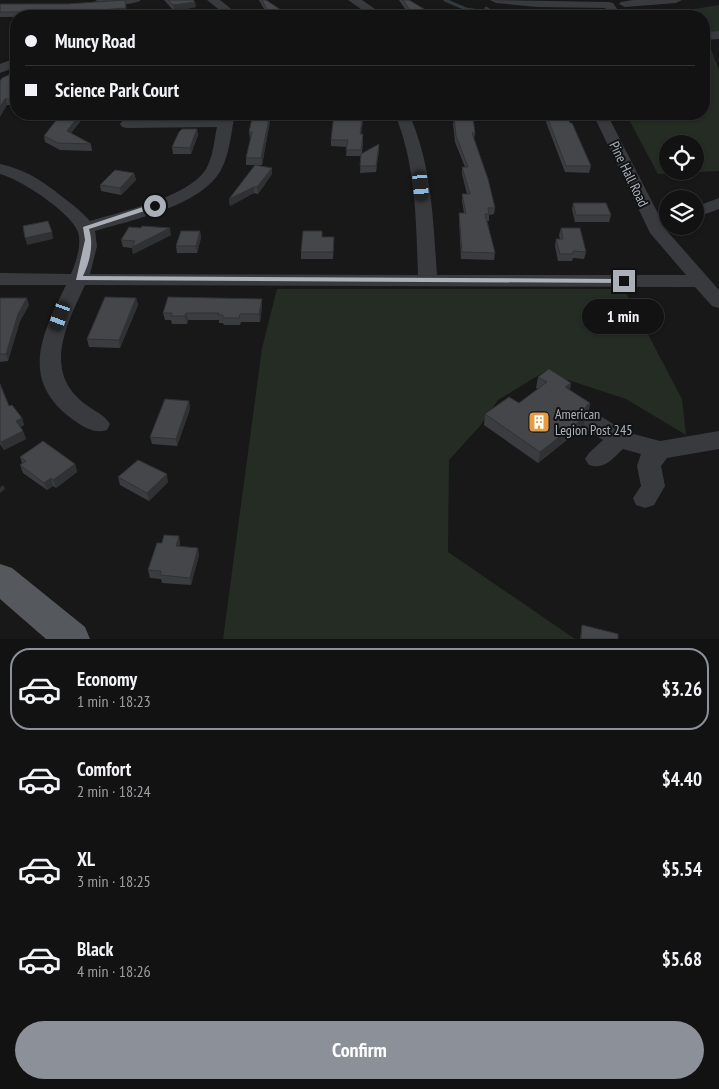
<!DOCTYPE html>
<meta charset="utf-8">
<style>
:root{--surface:#121213;--page:#1f2021;--text:#f1f3f6;--muted:#9c9ea0;--line:#313233;--accent:#8c9099}
body{margin:0;font-family:"PT Sans Narrow",sans-serif;background:var(--page);color:var(--text);height:100vh;display:flex;flex-direction:column;font-size:19px;white-space:nowrap}
*{box-sizing:border-box;margin:0}
p{font-size:16px;color:var(--muted)}
.icon{flex:none;width:28px;height:28px;fill:none;stroke:currentColor;stroke-width:2;stroke-linecap:round;stroke-linejoin:round}
.map{position:relative;height:639px;overflow:hidden}
.details{display:flex;flex-direction:column;background:var(--surface);flex:1}
.details>*{flex:none}
.guide{position:absolute;left:10px;top:10px;width:700px;height:110px;border-radius:20px;box-shadow:0 1px 4px #0004,0 0 0 1px var(--line);display:grid;align-content:center;height:110px;padding:0 15px;background:var(--surface)}
.controls{position:absolute;left:659px;top:135px;display:grid;gap:10px}
.controls a{display:grid;place-items:center;width:45px;height:45px;border-radius:50%;background:var(--surface);box-shadow:0 1px 4px #0004,0 0 0 1px var(--line);font-size:25px}
.end{position:absolute;width:22px;height:22px;margin:-11px;border:6px solid #abb0b8;background:#111;box-shadow:0 0 0 2px #111}
.from{border-radius:50%}
.bubble{position:absolute;height:35px;border-radius:18px;background:var(--surface);box-shadow:0 1px 4px #0004,0 0 0 1px var(--line);font-size:16px;font-weight:700;line-height:35px;text-align:center}
.car{position:absolute;width:15px;height:30px;margin:-15px -8px;border-radius:6px;box-shadow:0 0 4px 1px #0007;background:linear-gradient(#222 24%,#8ab4d8 0 40%,#222 0 76%,#8ab4d8 0 86%,#222 0)}
.guide b{display:flex;align-items:center;gap:18px;height:48px;font-size:19px}
.guide b+b{border-top:1px solid var(--line)}
.guide i{width:12px;height:12px;background:var(--text)}
ul{padding:9px 0 0;list-style:none}
li{display:flex;align-items:center;gap:15px;height:82px;margin:0 10px 8px;padding:0 5px;border:2px solid transparent;border-radius:20px}
li div{flex:1}
li b{display:block;font-size:19px}
li em{font-style:normal;font-weight:700}
li.selected{border-color:var(--accent)}
li>.icon{width:45px;height:45px;stroke-width:1.5}
.cta{display:flex;gap:10px;margin-top:auto;padding:10px 15px}
.cta a{flex:1;height:58px;border-radius:30px;background:var(--accent);color:#fff;font-size:20px;font-weight:700;line-height:58px;text-align:center}
.map>svg:first-child{display:block}
</style>
<div class="map">
<svg width="719" height="639" viewBox="0 0 719 639">
<rect width="100%" height="100%" fill="#181819"/>
<!-- green -->
<g fill="#242c24" fill-rule="evenodd">
<path d="M719,5V33H705L719,70V171L658,174L626,114H704V16H638L637,13L688,10ZM668,144H695V171H668Z"/>
<polygon points="277,289 624,289 682,399 686,435 626,399 544,372 498,400 480,426 449,460 448,552 575,639 223,639 262,348"/>
</g>
<g fill="none" stroke-linecap="round" stroke-linejoin="round">
<!-- stream -->
<g stroke="#303a3f" stroke-width="3">
<polyline points="445,0 466,9 493,13"/>
<polyline points="486,8 498,16"/>
<polyline points="571,16 575,12"/>
</g>
<!-- minor -->
<g fill="#393a3e" fill-rule="evenodd">
<path d="M141,0C135,5 99,8 93,3L97,0Z"/>
<polygon points="207,0 220,0 240,16 227,16"/>
<polygon points="348,0 362,0 385,16 371,16"/>
<polygon points="490,0 609,2 613,3 622,16 610,16 605,8 537,7 496,3"/>
<polygon points="633,0 682,0 676,3 625,7 619,4 621,2"/>
<polygon points="719,31 719,39 704,40 704,32"/>
<polygon points="16,58 16,67 0,73 0,64"/>
<path d="M221,114H235C231,132 230,153 221,170C201,206 132,220 95,231L97,246L90,274L418,275C416,219 416,166 395,114H409C432,165 433,219 437,275H686L650,233L593,114H607L667,231L719,290V308L712,306L695,287L85,285C69,320 44,365 78,398C87,408 104,413 110,424L107,430C94,434 83,427 72,419C18,379 43,333 66,285H0V273L71,274C76,262 82,245 78,232C72,213 20,179 0,174V164C30,171 45,183 69,202C77,208 84,214 90,221C120,212 189,197 206,169C213,157 214,141 217,127L127,128L122,127L120,124L122,121L220,119Z"/>
<polygon points="719,198 719,209 695,218 695,207"/>
<path d="M594,415L602,417L626,432L660,441L719,431V449L667,458L661,466L665,486L654,505L645,508L636,505L633,498L641,486L637,466L641,454L623,449C612,459 605,470 589,465L585,459L589,453L603,440L586,429L583,423L586,417Z"/>
</g>
<!-- major -->
<polygon fill="#55585d" fill-rule="evenodd" points="0,564 12,568 85,627 90,639 46,639 0,599"/>
</g>
<!-- wall -->
<g fill="#3b3c3f">
<polygon points="125,0 127,13 86,16 0,17 0,4 68,4"/>
<polygon points="164,0 193,0 196,7 174,11"/>
<polygon points="259,0 266,0 286,16 268,16"/>
<polygon points="399,0 409,0 432,16 410,16"/>
<polygon points="16,72 16,99 12,105 7,105 0,81"/>
<polygon points="61,114 86,114 71,133 91,144 92,151 60,150 45,142 44,136"/>
<polygon points="253,114 275,114 275,116 271,116 262,165 246,165 246,158 251,139 250,139 249,132"/>
<polygon points="334,114 364,114 361,134 363,141 362,154 379,150 376,172 360,173 361,156 346,156 347,147 331,146 331,140"/>
<polygon points="539,114 566,114 570,123 591,166 589,173 565,172 543,114"/>
<polygon points="454,118 475,133 474,139 495,208 494,214 489,215 489,221 487,221 495,253 494,260 461,259 459,220 459,213 464,213 462,201 462,194 467,194 462,174 462,167 465,167 455,142 453,124"/>
<polygon points="197,129 198,135 191,154 173,154 172,147"/>
<polygon points="134,173 136,180 121,195 101,191 100,185"/>
<polygon points="272,174 258,194 254,193 230,206 229,199"/>
<polygon points="573,203 611,215 609,222 575,222 572,209"/>
<polygon points="561,228 586,252 584,259 573,258 572,261 558,261 555,246 556,239 560,239 559,235"/>
<polygon points="200,231 201,238 197,253 177,253 176,246"/>
<polygon points="171,235 133,254 132,248 123,247 121,240"/>
<polygon points="334,244 333,259 301,259 301,252"/>
<polygon points="0,298 29,305 20,321 8,361 0,362"/>
<polygon points="136,298 138,305 120,348 89,347 87,339"/>
<polygon points="262,299 262,306 260,322 241,322 240,325 224,325 223,323 219,323 219,320 188,320 187,324 172,324 171,320 165,320 163,313"/>
<polygon points="538,377 571,383 570,390 590,403 588,415 585,416 583,427 538,463 484,425 485,414 519,403 538,389 536,388"/>
<polygon points="0,384 9,406 22,418 24,425 21,427 26,439 4,450 0,444"/>
<polygon points="189,401 190,409 177,446 152,444 150,437"/>
<polygon points="20,457 75,464 77,472 56,488 53,486 47,490 23,473 20,465 22,463"/>
<polygon points="118,477 168,482 149,501 120,485"/>
<polygon points="179,536 180,544 179,546 199,555 191,585 162,583 161,579 150,578 148,570 162,543"/>
<polygon points="582,625 618,639 580,639"/>
</g>
<!-- shaded-wall -->
<g fill="#303133">
<polygon points="125,0 127,13 86,16 72,16 71,12"/>
<polygon points="195,2 196,7 174,11 173,5"/>
<polygon points="16,91 16,99 12,105 11,99"/>
<polygon points="5,99 7,105 0,117 0,107"/>
<polygon points="80,114 86,114 68,137 67,131"/>
<polygon points="270,114 271,114 271,116 262,165 261,158"/>
<polygon points="363,114 364,114 360,141 360,134"/>
<polygon points="197,129 198,135 191,154 190,148"/>
<polygon points="379,144 379,150 376,172 376,166"/>
<polygon points="272,168 272,174 258,194 257,187"/>
<polygon points="134,173 136,180 121,195 120,188"/>
<polygon points="254,187 254,193 230,206 229,199"/>
<polygon points="170,228 171,235 133,254 132,247"/>
<polygon points="200,231 201,238 197,253 196,246"/>
<polygon points="52,232 53,239 27,245 25,238"/>
<polygon points="27,298 29,305 20,321 8,361 6,354 18,314"/>
<polygon points="136,298 138,305 120,348 119,340"/>
<polygon points="262,299 262,306 260,322 259,314"/>
<polygon points="186,313 188,320 187,324 185,316"/>
<polygon points="571,383 569,394 565,387"/>
<polygon points="189,401 190,409 177,446 176,439"/>
<polygon points="590,403 588,415 584,416 586,416 583,427 538,463 540,452 584,411 587,405"/>
<polygon points="22,418 24,425 18,428 16,421"/>
<polygon points="23,431 26,439 4,450 1,442"/>
<polygon points="75,464 77,472 56,488 53,480"/>
<polygon points="167,474 168,482 149,501 147,493"/>
<polygon points="51,478 53,486 47,490 44,483"/>
<polygon points="3,485 5,489 0,493 0,488"/>
<polygon points="179,536 180,544 177,554 176,546"/>
<polygon points="198,548 199,555 191,585 190,578"/>
</g>
<!-- building -->
<g fill="#454649" stroke="#303133">
<polygon points="125,0 126,8 71,12 0,12 0,4 68,4"/>
<polygon points="168,0 193,0 195,2 173,5"/>
<polygon points="262,0 266,0 284,12 286,16 270,16"/>
<polygon points="403,0 409,0 429,12 432,16 414,16"/>
<polygon points="15,72 16,72 16,91 11,99 5,99 0,107 0,81 2,78"/>
<polygon points="61,114 80,114 67,131 91,144 58,143 44,136"/>
<polygon points="253,114 270,114 261,158 246,158 252,132 249,132"/>
<polygon points="334,114 363,114 360,134 363,134 361,150 346,150 348,140 331,140"/>
<polygon points="546,114 566,114 570,123 572,123 591,166 566,166"/>
<polygon points="454,118 473,118 475,133 472,133 488,179 495,208 488,208 489,214 485,214 495,253 462,252 459,213 466,213 462,194 470,194 462,167 468,167 456,136"/>
<polygon points="182,129 197,129 190,148 172,147 179,132"/>
<polygon points="379,144 376,166 360,166 361,154"/>
<polygon points="255,165 272,168 257,187 254,187 229,199"/>
<polygon points="115,170 134,173 120,188 100,185"/>
<polygon points="573,203 606,203 611,215 576,215"/>
<polygon points="48,221 52,232 25,238 23,226"/>
<polygon points="142,226 170,228 132,247 135,241 121,240 129,227 141,228"/>
<polygon points="561,228 580,228 586,252 573,251 573,254 560,254 556,239 563,239"/>
<polygon points="181,231 200,231 196,246 176,246"/>
<polygon points="303,231 322,231 322,237 334,237 333,252 301,252"/>
<polygon points="105,297 136,298 119,340 87,339"/>
<polygon points="168,297 262,299 259,314 240,314 239,318 223,318 223,315 218,315 219,313 186,313 185,316 171,316 172,313 163,313"/>
<polygon points="0,298 27,298 18,314 6,354 0,354"/>
<polygon points="549,369 571,383 565,387 590,403 587,405 584,411 586,416 540,452 485,414 509,397 519,403 547,382 538,377"/>
<polygon points="0,384 9,406 12,405 22,418 16,421 23,431 1,442 0,440"/>
<polygon points="165,399 189,401 176,439 150,437"/>
<polygon points="43,441 75,464 53,480 51,478 44,483 20,465 26,461 20,457"/>
<polygon points="138,460 167,474 147,493 118,477"/>
<polygon points="164,535 179,536 176,546 198,548 190,578 160,575 161,571 148,570 157,543 162,543"/>
<polygon points="582,625 618,634 618,639 581,639"/>
</g>
<!-- route -->
<path fill="#abb0b8" d="M155,203L158,206L157,207L89,229C94,245 90,261 83,276L624,279L628,281L624,283L76,280L85,240L83,227Z"/>
<!-- icons -->
<defs>
<g id="building-square" transform="scale(1.125)"><rect x="-9" y="-9" width="18" height="18" rx="4" fill="#e79c42" stroke="#121314"/><path d="M-4-6H4V6H1V3H-1V6H-4ZM-2.5-4.3h1.7v1.8h-1.7ZM.8-4.3h1.7v1.8H.8ZM-2.5-1h1.7V.8h-1.7ZM.8-1h1.7V.8H.8Z" fill="#fff"/></g>
</defs>
<g fill-rule="evenodd">
<use href="#building-square" x="539" y="422"/>
</g>
<g text-anchor="middle" dominant-baseline="central" stroke-width="4" stroke-linejoin="round" paint-order="stroke">
<!-- street labels -->
<g font-size="14" fill="#abb0b8" stroke="#121314">
<text transform="translate(629 174) rotate(64)">Pine Hall Road</text>
</g>
<!-- poi labels -->
<g font-size="14" fill="#abb0b8" stroke="#121314" text-anchor="start">
<text x="555" y="414">American<tspan x="555" dy="16">Legion Post 245</tspan></text>
</g>
</g>
</svg>
<div class="controls">
<a><svg class="icon" aria-label="locate" viewBox="0 0 24 24"><circle cx="12" cy="12" r="6"/><path d="M12 2v4M12 18v4M2 12h4M18 12h4"/></svg></a>
<a><svg class="icon" aria-label="layers" viewBox="0 0 24 24"><path d="M12 4l9 5-9 5-9-5zM3 14l9 5 9-5"/></svg></a>
</div>
<i class="end from" style="left:155px;top:206px"></i>
<i class="end" style="left:624px;top:281px"></i>
<div class="bubble" style="left:582px;top:299px;width:82px">1 min</div>
<i class="car" style="left:421px;top:186px;rotate:175deg"></i>
<i class="car" style="left:60px;top:316px;rotate:200deg"></i>
<div class="guide">
<b><i class="from"></i>Muncy Road</b>
<b><i></i>Science Park Court</b>
</div>
</div>
<section class="details">
<ul>
<li class="selected"><svg class="icon" aria-label="car" viewBox="0 0 24 24"><path d="M5 17H2v-5l4-1 3-4h7l3 4 3 1v5h-3M9 17h6M6 11h13"/><circle cx="7" cy="17" r="2"/><circle cx="17" cy="17" r="2"/></svg><div><b>Economy</b><p>1 min · 18:23</p></div><em>$3.26</em></li>
<li><svg class="icon" aria-label="car" viewBox="0 0 24 24"><path d="M5 17H2v-5l4-1 3-4h7l3 4 3 1v5h-3M9 17h6M6 11h13"/><circle cx="7" cy="17" r="2"/><circle cx="17" cy="17" r="2"/></svg><div><b>Comfort</b><p>2 min · 18:24</p></div><em>$4.40</em></li>
<li><svg class="icon" aria-label="car" viewBox="0 0 24 24"><path d="M5 17H2v-5l4-1 3-4h7l3 4 3 1v5h-3M9 17h6M6 11h13"/><circle cx="7" cy="17" r="2"/><circle cx="17" cy="17" r="2"/></svg><div><b>XL</b><p>3 min · 18:25</p></div><em>$5.54</em></li>
<li><svg class="icon" aria-label="car" viewBox="0 0 24 24"><path d="M5 17H2v-5l4-1 3-4h7l3 4 3 1v5h-3M9 17h6M6 11h13"/><circle cx="7" cy="17" r="2"/><circle cx="17" cy="17" r="2"/></svg><div><b>Black</b><p>4 min · 18:26</p></div><em>$5.68</em></li>
</ul>
<div class="cta"><a>Confirm</a></div>
</section>
